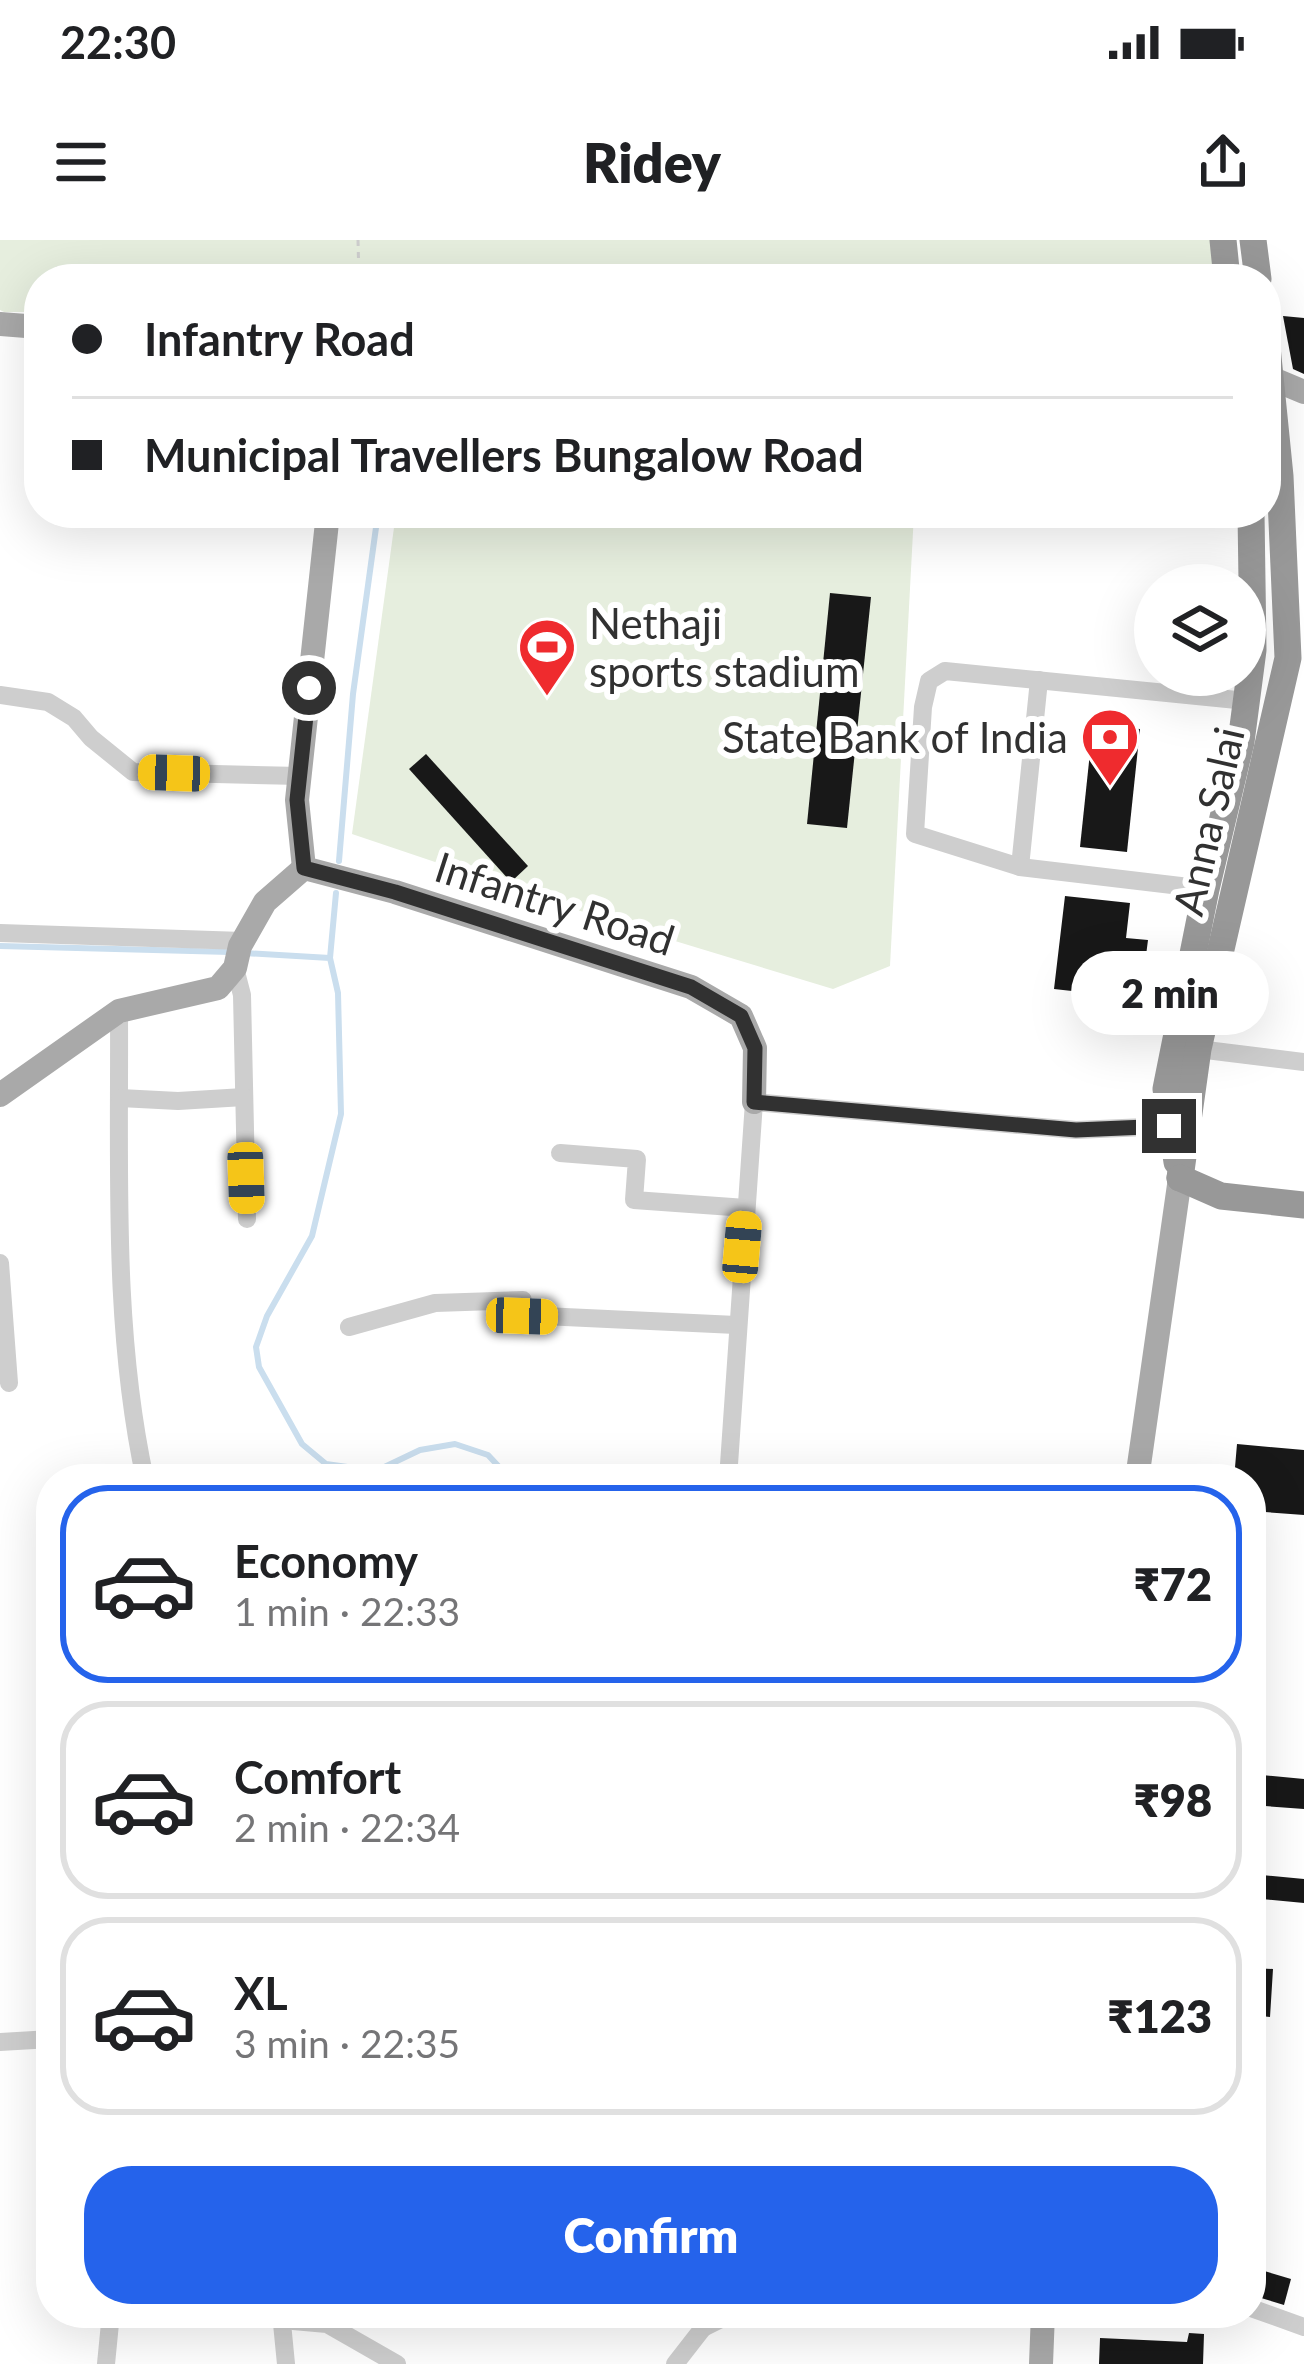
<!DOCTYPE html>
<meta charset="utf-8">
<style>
:root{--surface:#fff;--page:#f6f6f6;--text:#202124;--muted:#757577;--line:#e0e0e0;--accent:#2563eb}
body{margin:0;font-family:Lato,sans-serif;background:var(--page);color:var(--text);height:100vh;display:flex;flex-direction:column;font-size:45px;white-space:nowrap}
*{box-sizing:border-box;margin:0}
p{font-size:39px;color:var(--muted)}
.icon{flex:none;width:66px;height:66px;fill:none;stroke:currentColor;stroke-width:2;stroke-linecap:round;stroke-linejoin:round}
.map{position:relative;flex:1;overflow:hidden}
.panel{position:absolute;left:36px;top:1224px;width:1230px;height:864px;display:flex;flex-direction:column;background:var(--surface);border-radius:48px;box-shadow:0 12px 48px #0002}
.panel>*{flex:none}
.hud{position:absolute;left:24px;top:24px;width:1257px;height:264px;border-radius:48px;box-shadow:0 12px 48px #0002;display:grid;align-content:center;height:264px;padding:0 48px;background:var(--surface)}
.controls{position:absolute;left:1134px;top:324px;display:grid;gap:24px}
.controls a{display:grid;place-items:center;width:132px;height:132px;border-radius:50%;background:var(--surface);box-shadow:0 12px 48px #0002;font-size:60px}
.end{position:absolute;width:54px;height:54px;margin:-27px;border:15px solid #313131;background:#fff;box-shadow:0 0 0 6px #fff}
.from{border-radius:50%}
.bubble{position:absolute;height:84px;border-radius:42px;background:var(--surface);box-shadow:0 12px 48px #0002;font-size:39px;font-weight:800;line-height:84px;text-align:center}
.car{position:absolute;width:36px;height:72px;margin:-36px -18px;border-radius:15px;box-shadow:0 0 9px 3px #0007;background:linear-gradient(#f5c518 24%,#345 0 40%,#f5c518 0 76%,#345 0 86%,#f5c518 0)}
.hud b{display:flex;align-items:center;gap:42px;height:114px;font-size:45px}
.hud b+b{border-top:3px solid var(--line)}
.hud i{width:30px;height:30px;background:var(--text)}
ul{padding:21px 0 0;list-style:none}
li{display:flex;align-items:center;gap:36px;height:198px;margin:0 24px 18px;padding:0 24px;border:6px solid var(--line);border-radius:48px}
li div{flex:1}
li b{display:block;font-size:45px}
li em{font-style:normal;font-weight:800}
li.selected{border-color:var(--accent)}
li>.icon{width:108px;height:108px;stroke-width:1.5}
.action{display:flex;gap:24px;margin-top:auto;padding:24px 48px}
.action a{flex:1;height:138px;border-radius:48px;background:var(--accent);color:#fff;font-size:48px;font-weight:800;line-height:138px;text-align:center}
.status{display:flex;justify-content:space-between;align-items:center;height:84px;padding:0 60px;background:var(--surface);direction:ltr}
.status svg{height:33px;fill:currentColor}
header{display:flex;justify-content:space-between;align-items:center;height:156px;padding:0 48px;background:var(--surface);font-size:54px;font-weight:800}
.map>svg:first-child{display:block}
</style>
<div class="status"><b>22:30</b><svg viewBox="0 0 49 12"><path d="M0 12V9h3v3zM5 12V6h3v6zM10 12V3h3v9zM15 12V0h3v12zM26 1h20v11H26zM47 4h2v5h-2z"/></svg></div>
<header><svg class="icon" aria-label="menu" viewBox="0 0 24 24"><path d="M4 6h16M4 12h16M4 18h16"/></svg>Ridey<svg class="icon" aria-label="share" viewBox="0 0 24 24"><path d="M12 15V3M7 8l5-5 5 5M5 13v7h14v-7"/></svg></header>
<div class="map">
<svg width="1304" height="2124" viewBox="0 0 1304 2124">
<rect width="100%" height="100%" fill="#fff"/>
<!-- green -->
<g fill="#e6eede">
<polygon points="0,0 1214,0 1222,39 39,39 39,72 4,72 0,70"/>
<polygon points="396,273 914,273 890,726 833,749 619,684 352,594"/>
</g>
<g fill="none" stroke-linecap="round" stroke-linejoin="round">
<!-- stream -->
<g stroke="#cadeee" stroke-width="6">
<polyline points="339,621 353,454 378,273"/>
<polyline points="0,706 230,712"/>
<polyline points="244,713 330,718 338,753 341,874 312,996 267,1076 256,1107 259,1127 302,1204 326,1224 376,1231 420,1210 455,1204 488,1215 502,1230 503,1239"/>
<polyline points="330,718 336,653"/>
</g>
</g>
<!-- building -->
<g fill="#181818">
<polygon points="1283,76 1304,78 1304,134 1293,129"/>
<polygon points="830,353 871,357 847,588 807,584"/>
<polygon points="1093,484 1140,489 1127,612 1080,607"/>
<polygon points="426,514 528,626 511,642 409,529"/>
<polygon points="1065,656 1130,663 1126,698 1148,700 1144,731 1121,728 1117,756 1054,749"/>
<polygon points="1237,1204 1304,1210 1304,1275 1251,1271 1251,1239 1234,1239"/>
<polygon points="1251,1534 1304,1539 1304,1569 1251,1565"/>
<polygon points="1251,1634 1304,1639 1304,1663 1251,1658"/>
<polygon points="1251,1728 1273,1729 1270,1777 1251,1775"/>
<polygon points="1251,2027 1291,2039 1284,2065 1251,2055"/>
<polygon points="1189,2093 1204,2094 1203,2124 1099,2124 1100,2098 1187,2102"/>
</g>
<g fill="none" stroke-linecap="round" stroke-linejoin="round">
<!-- path -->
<g stroke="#cecece" stroke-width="3" stroke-dasharray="6 6" stroke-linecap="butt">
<polyline points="358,0 359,39"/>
<polyline points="56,28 181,34 359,29"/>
</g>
<!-- minor -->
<g stroke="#cecece" stroke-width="18">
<polyline points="0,455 48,462 74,478 91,498 133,532 300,536"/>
<polyline points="1020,627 1039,440"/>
<polyline points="1206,649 1020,627 915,594 923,467 929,441 945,431 1247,461"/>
<polyline points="0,693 243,701"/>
<polyline points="235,728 242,755 247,979"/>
<path d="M119,771C120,926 112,1087 145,1239"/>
<polyline points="1198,809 1304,822"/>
<polyline points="120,858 178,861 244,857"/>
<polyline points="560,913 637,919 634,960 746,968"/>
<polyline points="0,1023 9,1143"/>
<polyline points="349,1087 435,1063 523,1060 522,1075 736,1085"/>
<polyline points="728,1239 754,862 1076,890 1169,886"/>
<polyline points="0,1802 51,1799"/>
<polyline points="1251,2068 1304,2087"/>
<polyline points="281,2073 286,2124"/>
<polyline points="282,2080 327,2084 397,2124"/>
<polyline points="703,2088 733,2073"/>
<polyline points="106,2124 111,2073"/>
<polyline points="675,2124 703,2088 704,2073"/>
</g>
<!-- major -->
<g stroke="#a9a9a9" stroke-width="24">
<polyline points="0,84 39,87"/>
<polyline points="1266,136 1304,152"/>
<polyline points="328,273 297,560 304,628 395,652 691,747 741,776 755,808 754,862"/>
<polyline points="0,855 119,771 218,748 235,728 240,706 265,662 304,628"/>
<polyline points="1137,1239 1180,938"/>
<polyline points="1041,2124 1043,2073"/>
</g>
<!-- highway -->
<g stroke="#989898" stroke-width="27">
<polyline points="1223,0 1227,39"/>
<polyline points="1253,0 1258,39"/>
<polyline points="1177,922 1166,849 1206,649 1241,502 1253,410 1251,273"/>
<polyline points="1180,938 1198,809 1288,418 1280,236 1266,97"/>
<polyline points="1180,938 1221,956 1304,965"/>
</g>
</g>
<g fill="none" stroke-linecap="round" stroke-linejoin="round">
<!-- route -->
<polyline stroke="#313131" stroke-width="15" points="309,448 297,560 304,628 395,652 691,747 741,776 755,808 754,862 1076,890 1169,886"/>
</g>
<!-- icons -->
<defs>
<g id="stadium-pin" transform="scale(3)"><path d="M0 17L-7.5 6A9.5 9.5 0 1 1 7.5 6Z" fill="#ef2b2e" stroke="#fff"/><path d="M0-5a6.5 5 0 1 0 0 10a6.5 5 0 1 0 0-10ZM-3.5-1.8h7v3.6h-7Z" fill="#fff"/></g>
<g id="bank-pin" transform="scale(3)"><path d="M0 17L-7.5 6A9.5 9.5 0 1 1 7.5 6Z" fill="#ef2b2e" stroke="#fff"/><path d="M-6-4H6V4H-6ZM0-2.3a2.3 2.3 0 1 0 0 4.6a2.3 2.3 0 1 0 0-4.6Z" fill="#fff"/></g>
</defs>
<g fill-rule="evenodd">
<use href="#stadium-pin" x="547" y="407"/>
<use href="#bank-pin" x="1110" y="497"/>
</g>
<g text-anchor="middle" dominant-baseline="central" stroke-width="12" stroke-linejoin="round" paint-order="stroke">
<!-- poi labels -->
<g font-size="42" fill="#313131" stroke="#fff" text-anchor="start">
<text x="589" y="383">Nethaji<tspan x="589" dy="48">sports stadium</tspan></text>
<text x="1068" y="497" text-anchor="end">State Bank of India</text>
</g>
<!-- street labels -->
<g font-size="42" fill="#313131" stroke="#fff">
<text transform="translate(1208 581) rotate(-77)">Anna Salai</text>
<text transform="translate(555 663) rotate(18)">Infantry Road</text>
</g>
</g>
</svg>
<div class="controls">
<a><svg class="icon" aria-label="layers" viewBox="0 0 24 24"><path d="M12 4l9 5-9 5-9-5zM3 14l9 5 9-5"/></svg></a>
</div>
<i class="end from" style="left:309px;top:448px"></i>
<i class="end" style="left:1169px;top:886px"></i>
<div class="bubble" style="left:1071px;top:711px;width:198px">2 min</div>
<i class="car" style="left:174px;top:533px;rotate:272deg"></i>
<i class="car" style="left:246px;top:938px;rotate:178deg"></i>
<i class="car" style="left:742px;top:1007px;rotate:5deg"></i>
<i class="car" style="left:522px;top:1076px;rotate:92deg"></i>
<div class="hud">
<b><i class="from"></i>Infantry Road</b>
<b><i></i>Municipal Travellers Bungalow Road</b>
</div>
<section class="panel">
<ul>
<li class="selected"><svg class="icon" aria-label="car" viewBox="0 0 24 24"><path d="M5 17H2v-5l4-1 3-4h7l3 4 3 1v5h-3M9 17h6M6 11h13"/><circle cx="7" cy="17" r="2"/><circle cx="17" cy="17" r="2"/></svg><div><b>Economy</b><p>1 min · 22:33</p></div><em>₹72</em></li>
<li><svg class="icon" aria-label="car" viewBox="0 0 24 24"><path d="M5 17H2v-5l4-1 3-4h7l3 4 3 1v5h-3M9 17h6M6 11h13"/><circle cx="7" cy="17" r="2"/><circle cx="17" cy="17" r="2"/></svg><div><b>Comfort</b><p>2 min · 22:34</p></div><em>₹98</em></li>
<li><svg class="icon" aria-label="car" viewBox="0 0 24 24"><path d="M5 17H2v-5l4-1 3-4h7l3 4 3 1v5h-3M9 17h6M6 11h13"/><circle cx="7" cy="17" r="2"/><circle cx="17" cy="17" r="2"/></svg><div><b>XL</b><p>3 min · 22:35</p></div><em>₹123</em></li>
</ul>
<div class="action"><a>Confirm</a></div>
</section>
</div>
